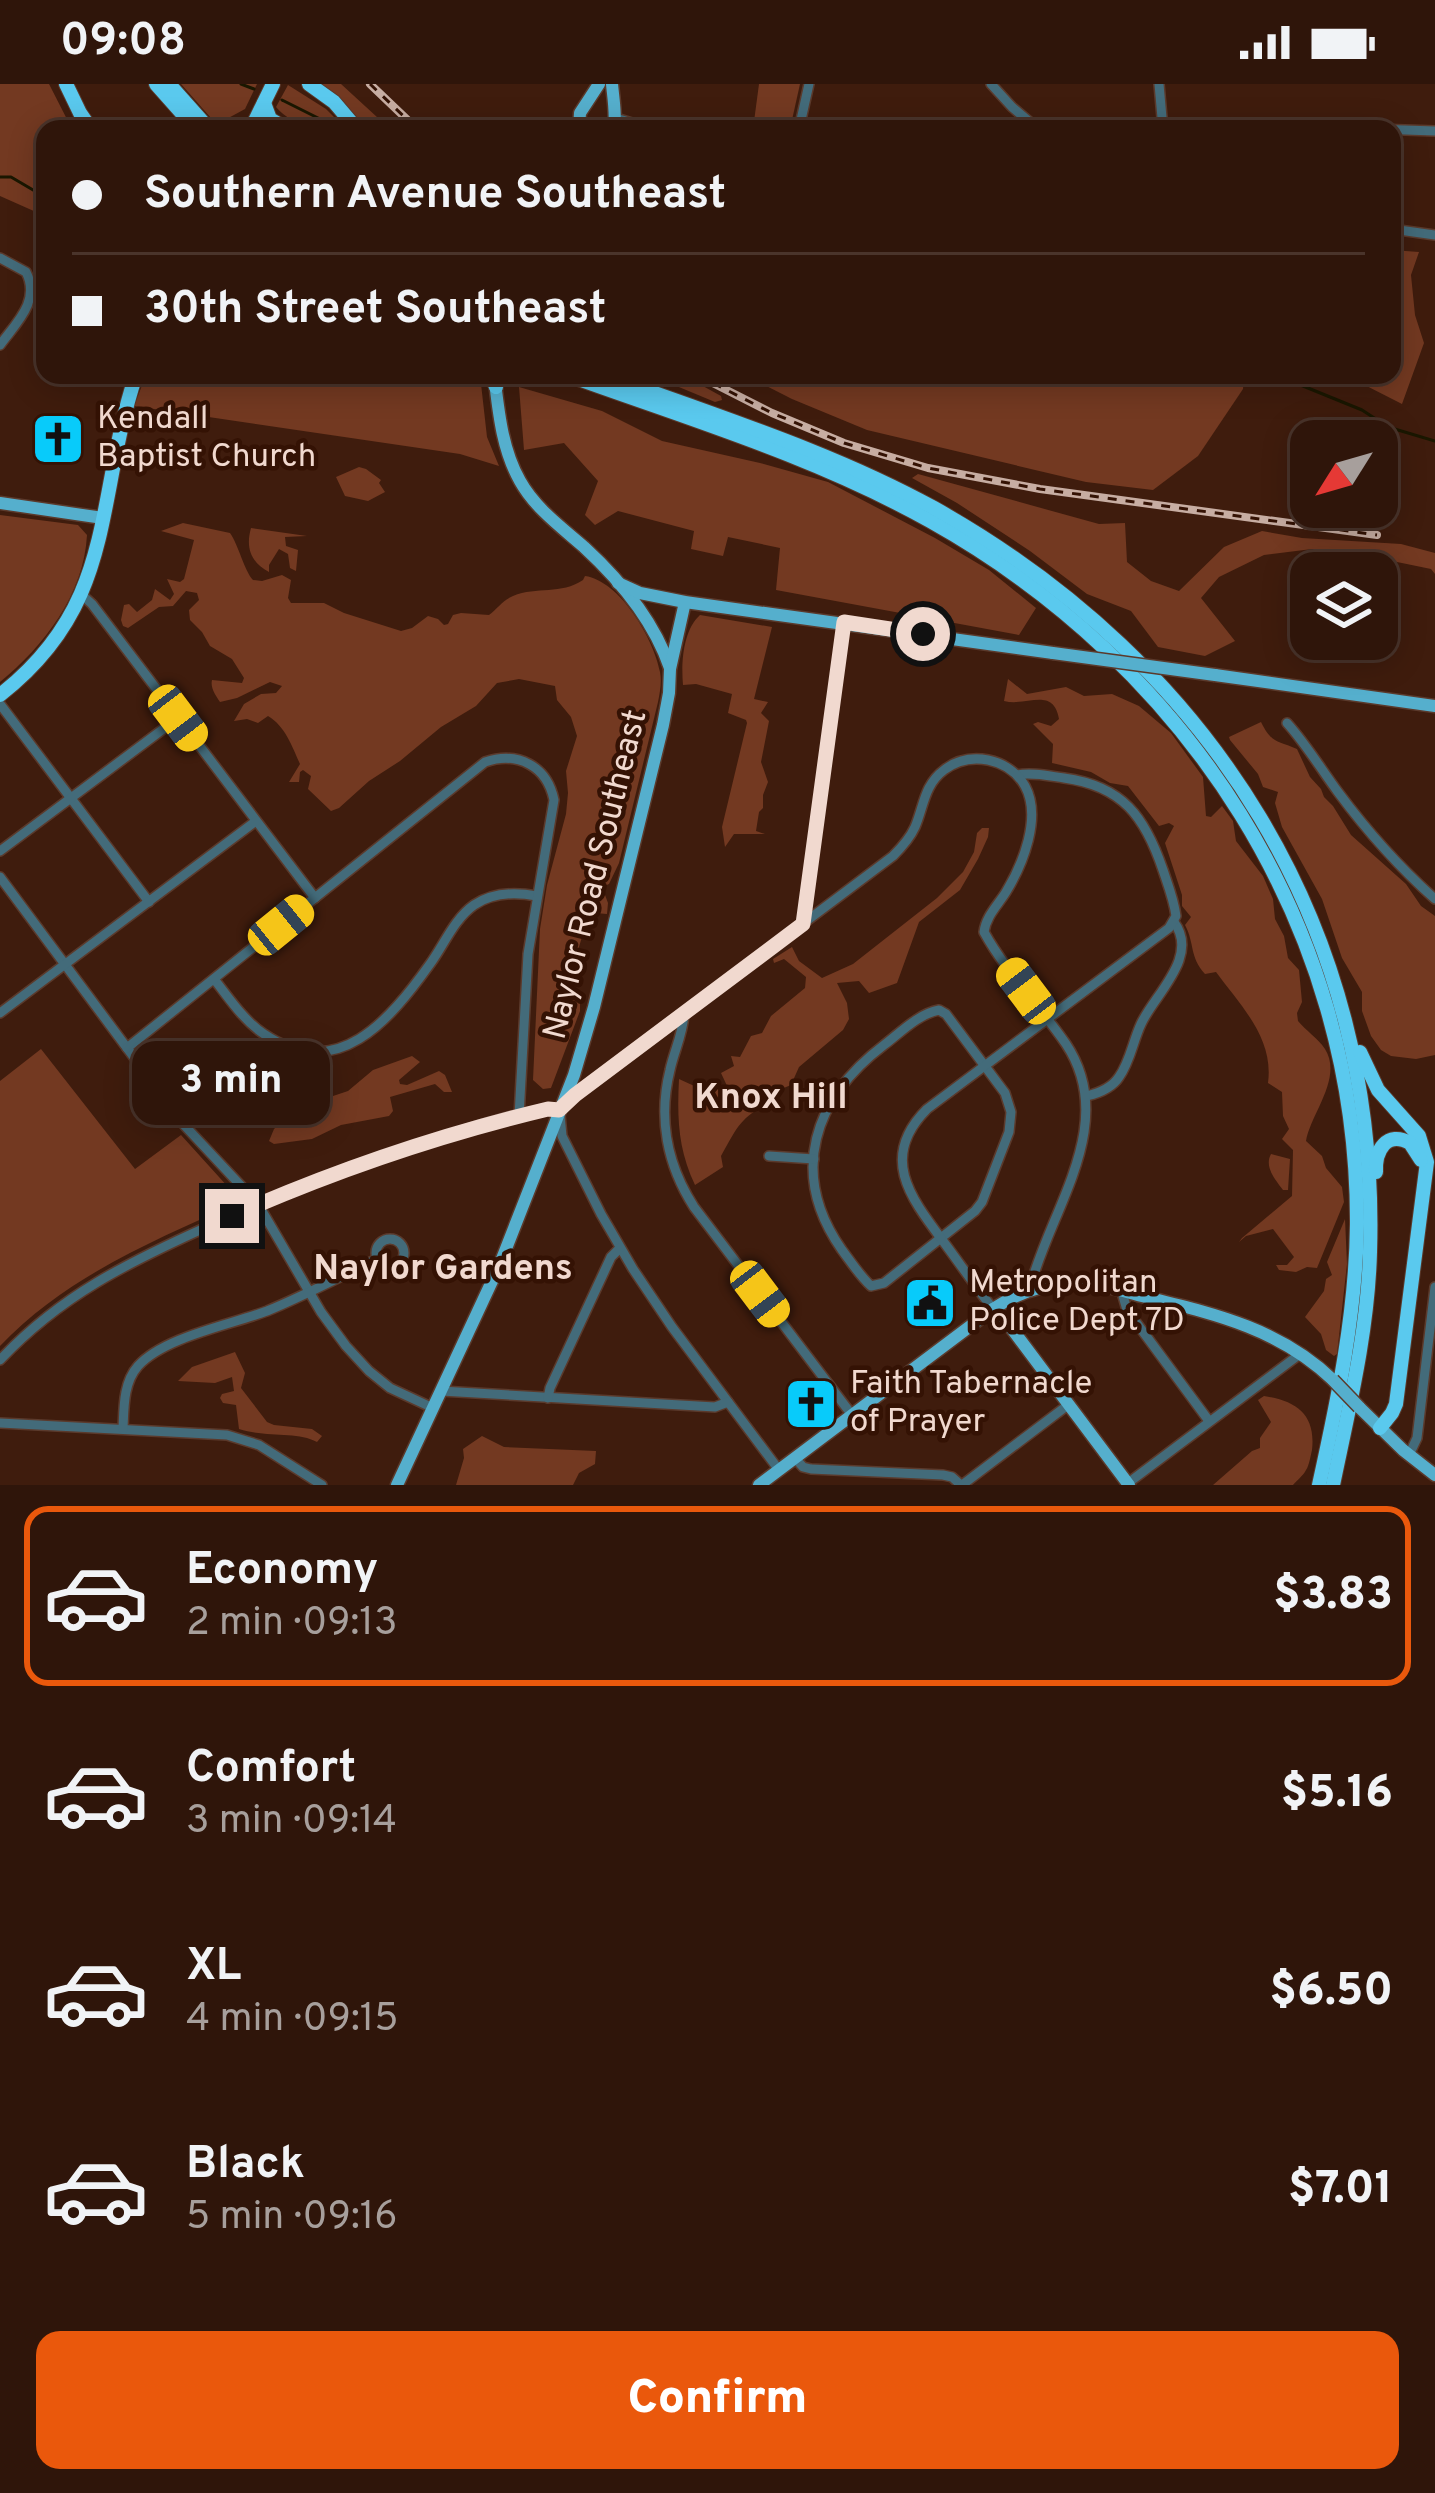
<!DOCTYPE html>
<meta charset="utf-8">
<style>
:root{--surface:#2f150a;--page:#371e13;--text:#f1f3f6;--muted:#a79f9c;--line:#4a342b;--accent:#ea580c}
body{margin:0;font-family:Overpass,sans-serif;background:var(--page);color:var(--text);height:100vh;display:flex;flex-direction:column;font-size:45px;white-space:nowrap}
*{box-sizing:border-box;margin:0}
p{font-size:39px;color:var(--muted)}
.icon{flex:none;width:66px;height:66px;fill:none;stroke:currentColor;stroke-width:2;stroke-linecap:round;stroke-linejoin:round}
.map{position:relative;height:1401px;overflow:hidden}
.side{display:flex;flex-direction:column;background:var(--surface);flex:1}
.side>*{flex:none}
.top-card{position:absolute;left:36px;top:36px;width:1365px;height:264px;border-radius:24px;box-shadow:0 6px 30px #0003,0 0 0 3px var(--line);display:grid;align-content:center;height:264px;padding:0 36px;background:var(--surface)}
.needle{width:78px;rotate:233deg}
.controls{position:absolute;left:1290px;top:336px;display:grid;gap:24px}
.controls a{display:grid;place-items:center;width:108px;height:108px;border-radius:24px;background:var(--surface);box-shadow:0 6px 30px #0003,0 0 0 3px var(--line);font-size:60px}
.end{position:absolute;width:54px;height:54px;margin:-27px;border:15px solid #f1d9cf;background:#111;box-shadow:0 0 0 6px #111}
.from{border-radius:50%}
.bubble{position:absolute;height:84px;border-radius:24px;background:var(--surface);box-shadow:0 6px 30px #0003,0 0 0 3px var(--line);font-size:39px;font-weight:800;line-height:84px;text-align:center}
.car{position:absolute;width:36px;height:72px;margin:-36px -18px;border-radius:15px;box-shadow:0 0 9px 3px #0007;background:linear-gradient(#f5c518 24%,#345 0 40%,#f5c518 0 76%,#345 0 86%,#f5c518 0)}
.top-card b{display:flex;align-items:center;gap:42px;height:114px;font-size:45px}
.top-card b+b{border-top:3px solid var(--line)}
.top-card i{width:30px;height:30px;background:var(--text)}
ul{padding:21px 0 0;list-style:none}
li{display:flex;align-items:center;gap:36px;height:180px;margin:0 24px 18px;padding:0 12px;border:6px solid transparent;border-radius:24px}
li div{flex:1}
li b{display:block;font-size:45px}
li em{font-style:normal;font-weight:800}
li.on{border-color:var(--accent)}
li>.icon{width:108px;height:108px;stroke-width:1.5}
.cta{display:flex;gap:24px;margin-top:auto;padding:24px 36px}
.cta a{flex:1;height:138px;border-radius:24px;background:var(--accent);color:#fff;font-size:48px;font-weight:800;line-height:138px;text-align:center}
.status{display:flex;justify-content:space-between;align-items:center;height:84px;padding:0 60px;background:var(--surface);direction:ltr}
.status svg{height:33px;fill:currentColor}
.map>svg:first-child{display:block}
</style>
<div class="status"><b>09:08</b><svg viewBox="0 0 49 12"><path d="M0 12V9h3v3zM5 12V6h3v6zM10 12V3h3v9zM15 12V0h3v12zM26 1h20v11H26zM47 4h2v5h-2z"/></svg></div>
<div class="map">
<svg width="1435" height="1401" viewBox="0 0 1435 1401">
<rect width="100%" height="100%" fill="#3f1c0d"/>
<!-- green -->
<g fill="#733921">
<polygon points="0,0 49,0 72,45 45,45 45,132 0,112"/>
<polygon points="181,0 257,0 245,25 221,38 210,33"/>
<polygon points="321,0 341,0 390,45 366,45 343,18"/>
<polygon points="759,0 800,0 790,45 753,45"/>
<path d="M288,1L326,25L346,45C320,45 294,44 276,23Z"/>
<polygon points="1392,166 1419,168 1411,191 1415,231 1424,259 1402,320 1345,291 1392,291"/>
<polygon points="146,291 480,291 487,353 499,382 460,370 134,322"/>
<polygon points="650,291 683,291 721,312 722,316 715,318"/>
<polygon points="745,291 1244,291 1243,305 1198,372 1153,406 1086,398 867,346 792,315"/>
<polygon points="519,303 602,327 662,357 760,379 828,398 935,454 989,486 1036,524 1019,551 776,506 780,464 728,453 723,472 691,465 694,447 618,427 595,441 585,431 598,397 564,359 524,366"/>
<polygon points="359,383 366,385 381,396 379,399 385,408 368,417 345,412 336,393"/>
<polygon points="918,390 1099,440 1125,439 1127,478 1151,497 1179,507 1224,463 1262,447 1302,454 1401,460 1435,469 1435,490 1431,485 1363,471 1312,465 1264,471 1219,493 1201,514 1235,557 1205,572 1158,563 1131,527 1087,510 1030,467 957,419 912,394"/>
<path d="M0,431L78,441L87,451C84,510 44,562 0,598Z"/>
<path d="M183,439L230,449C239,462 244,486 253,496L262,497L282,491L291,496L288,514L291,519H324L344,529L401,547L412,544L428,532L438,535L444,541L448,540L453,531L461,529L489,531C497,525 503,516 513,512C537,502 561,511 583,496L585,492C620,497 654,555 660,588C662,598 660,608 658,618L619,779L609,800L602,803L608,819L607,830L595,829L585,843L569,896L580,910V927L551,1004L543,1005L533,996L540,845L547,801L566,730L568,709L566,687L577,652L571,633L557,616L555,602L519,595L497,599L476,622L441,643L400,677L369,697L339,724L331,727L308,705L311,692L303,686L300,688L299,698H289L300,680C292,662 285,642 268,632L258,639L247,635L234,637L244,620L261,610L276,609L282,602L270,598L237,614L220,618C216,612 210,604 212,596L242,599L244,594L232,575L210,562L202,548L190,536L189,526L199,516L197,509L186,507L173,522L159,523L128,544L123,542L121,536L124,521L129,520L137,528L152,516L155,505L170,516L174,510L167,495L180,498L184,495L194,456L161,447Z"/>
<path d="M251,444L307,452L285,453L286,462L298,466L296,487L290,484L288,470L279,465L269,481V488C252,479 245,465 251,444Z"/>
<path d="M700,531L772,543L754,615L768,618L761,629L769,637L761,678L768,698L763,711V724L759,728L756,747L765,750H734L725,763L722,743L747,639L746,636L728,629L732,610L696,600L683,601C681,579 683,546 700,531Z"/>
<path d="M1008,595L1027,610L1066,603L1084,612L1112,610L1139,622L1171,649L1203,693L1206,732L1211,733L1222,722L1233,737L1236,757L1263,792L1273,815L1275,835L1284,852L1288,874L1299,886L1302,918L1297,929L1298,937C1306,947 1318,954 1325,965C1343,994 1311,1029 1306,1057L1322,1072L1326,1084L1342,1103L1344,1118L1317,1184L1307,1183L1296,1188L1279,1186L1276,1181H1287L1294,1173L1273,1145L1246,1152L1239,1158L1242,1154L1292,1112L1293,1066L1282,1055L1289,1045L1283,1032L1282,1008L1268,999C1274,954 1241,922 1216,888L1205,890C1189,872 1195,860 1185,841L1191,833L1182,822V811L1165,759L1174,742L1169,739L1159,742L1128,702L1110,699L1091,688L1052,679L1053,660L1033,640L1038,638L1051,642L1059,635C1053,602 1027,623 1004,617Z"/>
<path d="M1261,638C1272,660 1277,656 1297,665L1310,693L1321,705L1324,713L1333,722L1351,751L1406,800L1421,822L1435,832V971L1416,975L1391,972L1381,966L1371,952L1362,927V908L1342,874L1322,815L1282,743L1275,719L1278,708L1263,703L1258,690L1230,656L1229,653Z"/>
<path d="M982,744H989L988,753L978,775L960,806L919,838L897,899L869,909L859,897L837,899L847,919L849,935L843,946L799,983L791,1001L774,1008L769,1020C740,1032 736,1046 721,1072L723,1083L695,1101C678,1065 677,1034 679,995L703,1006L713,1004L724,1007L728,1004L721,989L734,982L731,972L740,973L751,952L762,949L771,932L805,904L806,893L784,875L774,879L773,875L792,863L799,877L822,894L853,880L937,814L963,788L974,768L977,749Z"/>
<path d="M41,965L135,1085L181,1051L238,1114V1119C152,1157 66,1193 0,1262V997Z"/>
<polygon points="412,972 420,978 399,996 400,1000 407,1001 439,987 445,991 452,1008 444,1008 435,1000 390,1013 393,1027 389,1032 341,1041 312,1055 274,1060 269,1057 274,1045 293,1027 313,1029 317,1019 321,1016 348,1007 373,986"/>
<path d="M1271,1070L1290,1075L1288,1106H1283C1275,1095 1264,1083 1271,1070Z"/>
<polygon points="1345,1135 1347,1180 1337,1270 1334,1272 1326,1266 1321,1250 1305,1233 1324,1207 1326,1195 1332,1191 1327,1178"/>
<path d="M235,1268L245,1289L241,1304L267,1338L274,1341L312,1345L322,1352L317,1358C297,1347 267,1354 239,1345L236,1321L223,1319L220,1314L222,1310L234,1307L232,1293L215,1299L178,1297L192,1283Z"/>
<path d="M1264,1312C1297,1317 1316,1331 1312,1366C1311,1370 1309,1382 1306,1386C1303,1392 1297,1396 1293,1401H1213L1252,1367L1260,1364V1354L1271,1338L1258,1316Z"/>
<polygon points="482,1352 504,1363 596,1367 595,1380 579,1389 573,1401 456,1401 464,1374 463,1365"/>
</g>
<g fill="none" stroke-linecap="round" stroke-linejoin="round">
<!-- stream -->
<g stroke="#1a1700" stroke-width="3">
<polyline points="241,0 254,5"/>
<polyline points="282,16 340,45"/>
<polyline points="0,93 11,93 45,113"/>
<polyline points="1276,291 1362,326 1388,343 1435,357"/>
</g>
<!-- minor casing -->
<g stroke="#5b3a2c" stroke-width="12">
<g id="minor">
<polyline points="991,0 1012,23 1038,45"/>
<polyline points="1159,0 1163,45"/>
<polyline points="616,34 651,45"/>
<polyline points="799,45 809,0"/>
<polyline points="1375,45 1435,47"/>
<polyline points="1392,145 1435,151"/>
<path d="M0,174L26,188C41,217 16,239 0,261"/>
<polyline points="82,511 92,520 315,814"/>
<polyline points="0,620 149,818"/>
<path d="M1287,639C1306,660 1321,685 1338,708C1367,747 1399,783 1435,815"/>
<polyline points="0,767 178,634"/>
<polyline points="0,793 185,1042 258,1120 321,1228 346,1262 369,1287 390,1304 433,1324"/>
<polyline points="803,840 844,538"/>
<path d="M214,895C229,914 244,937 264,950C337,1000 390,936 430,880C444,861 454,835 474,821C493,808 516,808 537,812"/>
<path d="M939,926L946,930L1005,1009L1011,1028L1009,1048L982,1118L975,1127L884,1199L871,1202C860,1192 851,1178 842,1166C788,1089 814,1014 884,961C900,949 918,930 939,926Z"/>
<polyline points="0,929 256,737"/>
<path d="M684,930C683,950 674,967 670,986C658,1034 667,1081 694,1123L852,1331"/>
<path d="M127,964L485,678C518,667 547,682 554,716L528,870L519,1032"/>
<path d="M1087,1012C1099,1009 1112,1004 1119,993C1130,978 1133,957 1141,940C1154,911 1200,873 1174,838"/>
<polyline points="560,1031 562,1052 601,1130 633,1185 672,1243 779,1386"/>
<polyline points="769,1072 814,1075"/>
<circle cx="390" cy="1169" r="14"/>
<polyline points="1121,1205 1127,1226 1209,1337"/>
<path d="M993,1225C976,1203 960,1180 943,1157C910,1113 879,1073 927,1025L1169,844L1176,832C1174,816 1168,801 1163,786C1145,733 1123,702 1064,694C1049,692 1032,688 1017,691"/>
<path d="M0,1276C61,1211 129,1178 209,1142C283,1109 357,1081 434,1056C465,1046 528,1023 559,1026L575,1011L893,772C902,763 910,754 915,743C924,722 924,701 944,686C957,676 972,673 988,676C1003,679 1017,688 1025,702C1042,733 1023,780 1006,808C998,821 986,832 984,848C1006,888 1040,922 1066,960C1120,1041 1049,1126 1029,1207"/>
<polyline points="441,1307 715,1323 728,1318"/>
<polyline points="548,1314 550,1304 611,1173 620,1164"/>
<polyline points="0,1339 227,1351 259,1361 322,1401"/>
<path d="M123,1345C124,1324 123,1299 138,1282C164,1253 230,1241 267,1227C304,1212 341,1192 377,1175"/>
<polyline points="1409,1371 1417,1354 1435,1203"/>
<polyline points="795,1374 803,1383 811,1385 943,1391 952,1393 961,1401"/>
<polyline points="1128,1399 1300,1270"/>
<polyline points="962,1401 1068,1321"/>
</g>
</g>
<!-- major casing -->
<g stroke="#5b3a2c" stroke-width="15">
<g id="major">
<path d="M612,0C613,12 617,35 613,45"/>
<polyline points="579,45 580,29 599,0"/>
<path d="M495,298C499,332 503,367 520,397C535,424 561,443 584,463C621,497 654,537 670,584"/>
<polyline points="0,419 103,434"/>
<polyline points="618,499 640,509 685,518 1053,569"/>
<polyline points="1215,591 1435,622"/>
<polyline points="993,1225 1009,1241 1129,1401"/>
<polyline points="1359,1323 1403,1366 1435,1391"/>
<polyline points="397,1401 500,1180 574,991 594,923 663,641 669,609 670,585 685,518"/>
<path d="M759,1401L993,1225C1017,1209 1043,1200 1072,1199C1098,1198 1121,1207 1146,1213C1215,1230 1280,1245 1333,1296"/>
</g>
</g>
<!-- highway casing -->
<g stroke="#5b3a2c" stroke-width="16">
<g id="highway">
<polyline points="66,0 80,29 91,45"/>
<polyline points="156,0 196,45"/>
<polyline points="169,0 209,45"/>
<polyline points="309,0 334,18 357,45"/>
<polyline points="264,19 270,35 285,44"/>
<polyline points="251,45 273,0"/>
<polyline points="491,291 496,303"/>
<path d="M567,291C689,335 816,373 930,437C1188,581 1358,841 1357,1140C1356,1229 1338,1315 1319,1401"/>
<path d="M605,291C716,332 830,367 934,424C1212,580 1380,845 1370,1168C1368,1247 1349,1324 1333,1401"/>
<path d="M0,611C118,519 94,417 136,291"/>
<polyline points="1360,968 1378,1006 1419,1052 1427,1078 1396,1320 1392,1329 1380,1344"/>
<path d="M1376,1088C1375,1066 1387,1046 1410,1059L1421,1076"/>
</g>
</g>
<!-- minor -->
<use href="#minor" stroke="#436b7a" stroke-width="9"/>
<!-- major -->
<use href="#major" stroke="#55afcd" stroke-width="12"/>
<!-- highway -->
<use href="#highway" stroke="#5ac9ee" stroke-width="14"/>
<!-- rail casing -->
<g stroke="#c7ada2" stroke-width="8">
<g id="rail">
<polyline points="370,0 417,45"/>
<polyline points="697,291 772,329 844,359 928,384 1040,405 1377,451"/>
</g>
</g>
<!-- rail -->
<use href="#rail" stroke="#341204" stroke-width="3" stroke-dasharray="9" stroke-linecap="butt"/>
<!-- major-bridge casing -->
<g stroke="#5b3a2c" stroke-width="15" stroke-linecap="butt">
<g id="major-bridge">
<polyline points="1053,569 1215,591"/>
<polyline points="1333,1296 1359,1323"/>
</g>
</g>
<!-- major-bridge -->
<use href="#major-bridge" stroke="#55afcd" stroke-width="12"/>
</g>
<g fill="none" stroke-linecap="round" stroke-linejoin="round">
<!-- route -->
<path stroke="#f1d9cf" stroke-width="15" d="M232,1132C334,1087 439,1051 548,1025L559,1026L575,1011L803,840L844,538L923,550"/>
</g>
<!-- icons -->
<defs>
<g id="church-square" transform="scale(2.7)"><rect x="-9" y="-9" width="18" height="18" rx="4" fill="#08cbfa" stroke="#341204"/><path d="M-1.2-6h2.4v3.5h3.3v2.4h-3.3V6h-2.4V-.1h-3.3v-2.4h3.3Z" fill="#111"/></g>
<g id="civic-square" transform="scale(2.7)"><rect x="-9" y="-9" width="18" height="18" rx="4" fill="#08cbfa" stroke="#341204"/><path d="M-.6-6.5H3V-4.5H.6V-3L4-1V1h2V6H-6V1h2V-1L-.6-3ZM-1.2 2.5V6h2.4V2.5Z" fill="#111"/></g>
</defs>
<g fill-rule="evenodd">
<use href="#church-square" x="58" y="355"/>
<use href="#civic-square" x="930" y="1219"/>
<use href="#church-square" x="811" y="1320"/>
</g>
<g text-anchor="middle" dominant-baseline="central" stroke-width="9" stroke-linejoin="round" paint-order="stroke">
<!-- poi labels -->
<g font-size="33" fill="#f1d9cf" stroke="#341204" text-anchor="start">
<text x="97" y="336">Kendall<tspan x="97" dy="38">Baptist Church</tspan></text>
<text x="969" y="1200">Metropolitan<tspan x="969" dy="38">Police Dept 7D</tspan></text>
<text x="850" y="1301">Faith Tabernacle<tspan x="850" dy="38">of Prayer</tspan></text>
</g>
<!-- street labels -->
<g font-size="33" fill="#f1d9cf" stroke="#341204">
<text transform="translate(597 791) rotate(-76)">Naylor Road Southeast</text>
</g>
<!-- neighbourhood labels -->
<g font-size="36" font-weight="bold" fill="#f1d9cf" stroke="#341204">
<text x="771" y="1015">Knox Hill</text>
<text x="443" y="1186">Naylor Gardens</text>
</g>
</g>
</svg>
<div class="controls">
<a><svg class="needle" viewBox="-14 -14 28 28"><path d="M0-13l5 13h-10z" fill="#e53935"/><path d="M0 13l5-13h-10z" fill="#a79f9c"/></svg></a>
<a><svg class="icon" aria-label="layers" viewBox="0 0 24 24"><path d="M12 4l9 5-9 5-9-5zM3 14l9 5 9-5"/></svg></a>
</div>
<i class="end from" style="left:923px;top:550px"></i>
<i class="end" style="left:232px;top:1132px"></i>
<div class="bubble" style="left:132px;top:957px;width:198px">3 min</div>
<i class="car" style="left:178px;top:634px;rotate:143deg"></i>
<i class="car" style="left:281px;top:841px;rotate:51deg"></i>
<i class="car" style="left:1026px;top:907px;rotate:323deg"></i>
<i class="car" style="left:760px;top:1210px;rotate:143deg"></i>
<div class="top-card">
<b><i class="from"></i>Southern Avenue Southeast</b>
<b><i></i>30th Street Southeast</b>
</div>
</div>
<section class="side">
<ul>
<li class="on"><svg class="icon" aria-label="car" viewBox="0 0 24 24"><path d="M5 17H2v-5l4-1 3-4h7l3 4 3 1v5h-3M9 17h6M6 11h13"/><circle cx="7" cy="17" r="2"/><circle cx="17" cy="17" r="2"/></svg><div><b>Economy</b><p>2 min · 09:13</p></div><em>$3.83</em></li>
<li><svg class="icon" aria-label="car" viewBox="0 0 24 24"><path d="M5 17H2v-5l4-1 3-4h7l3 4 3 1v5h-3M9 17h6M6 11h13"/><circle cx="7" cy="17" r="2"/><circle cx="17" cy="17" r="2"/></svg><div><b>Comfort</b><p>3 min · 09:14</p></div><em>$5.16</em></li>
<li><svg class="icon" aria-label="car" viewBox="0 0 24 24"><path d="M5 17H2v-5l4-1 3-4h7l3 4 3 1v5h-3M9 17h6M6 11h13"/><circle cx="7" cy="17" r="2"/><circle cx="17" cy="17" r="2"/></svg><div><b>XL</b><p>4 min · 09:15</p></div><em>$6.50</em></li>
<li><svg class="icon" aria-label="car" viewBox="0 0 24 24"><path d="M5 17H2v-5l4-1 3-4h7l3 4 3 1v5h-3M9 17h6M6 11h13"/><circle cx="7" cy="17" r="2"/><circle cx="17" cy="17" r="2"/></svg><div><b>Black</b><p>5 min · 09:16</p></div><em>$7.01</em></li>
</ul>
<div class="cta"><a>Confirm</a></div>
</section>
